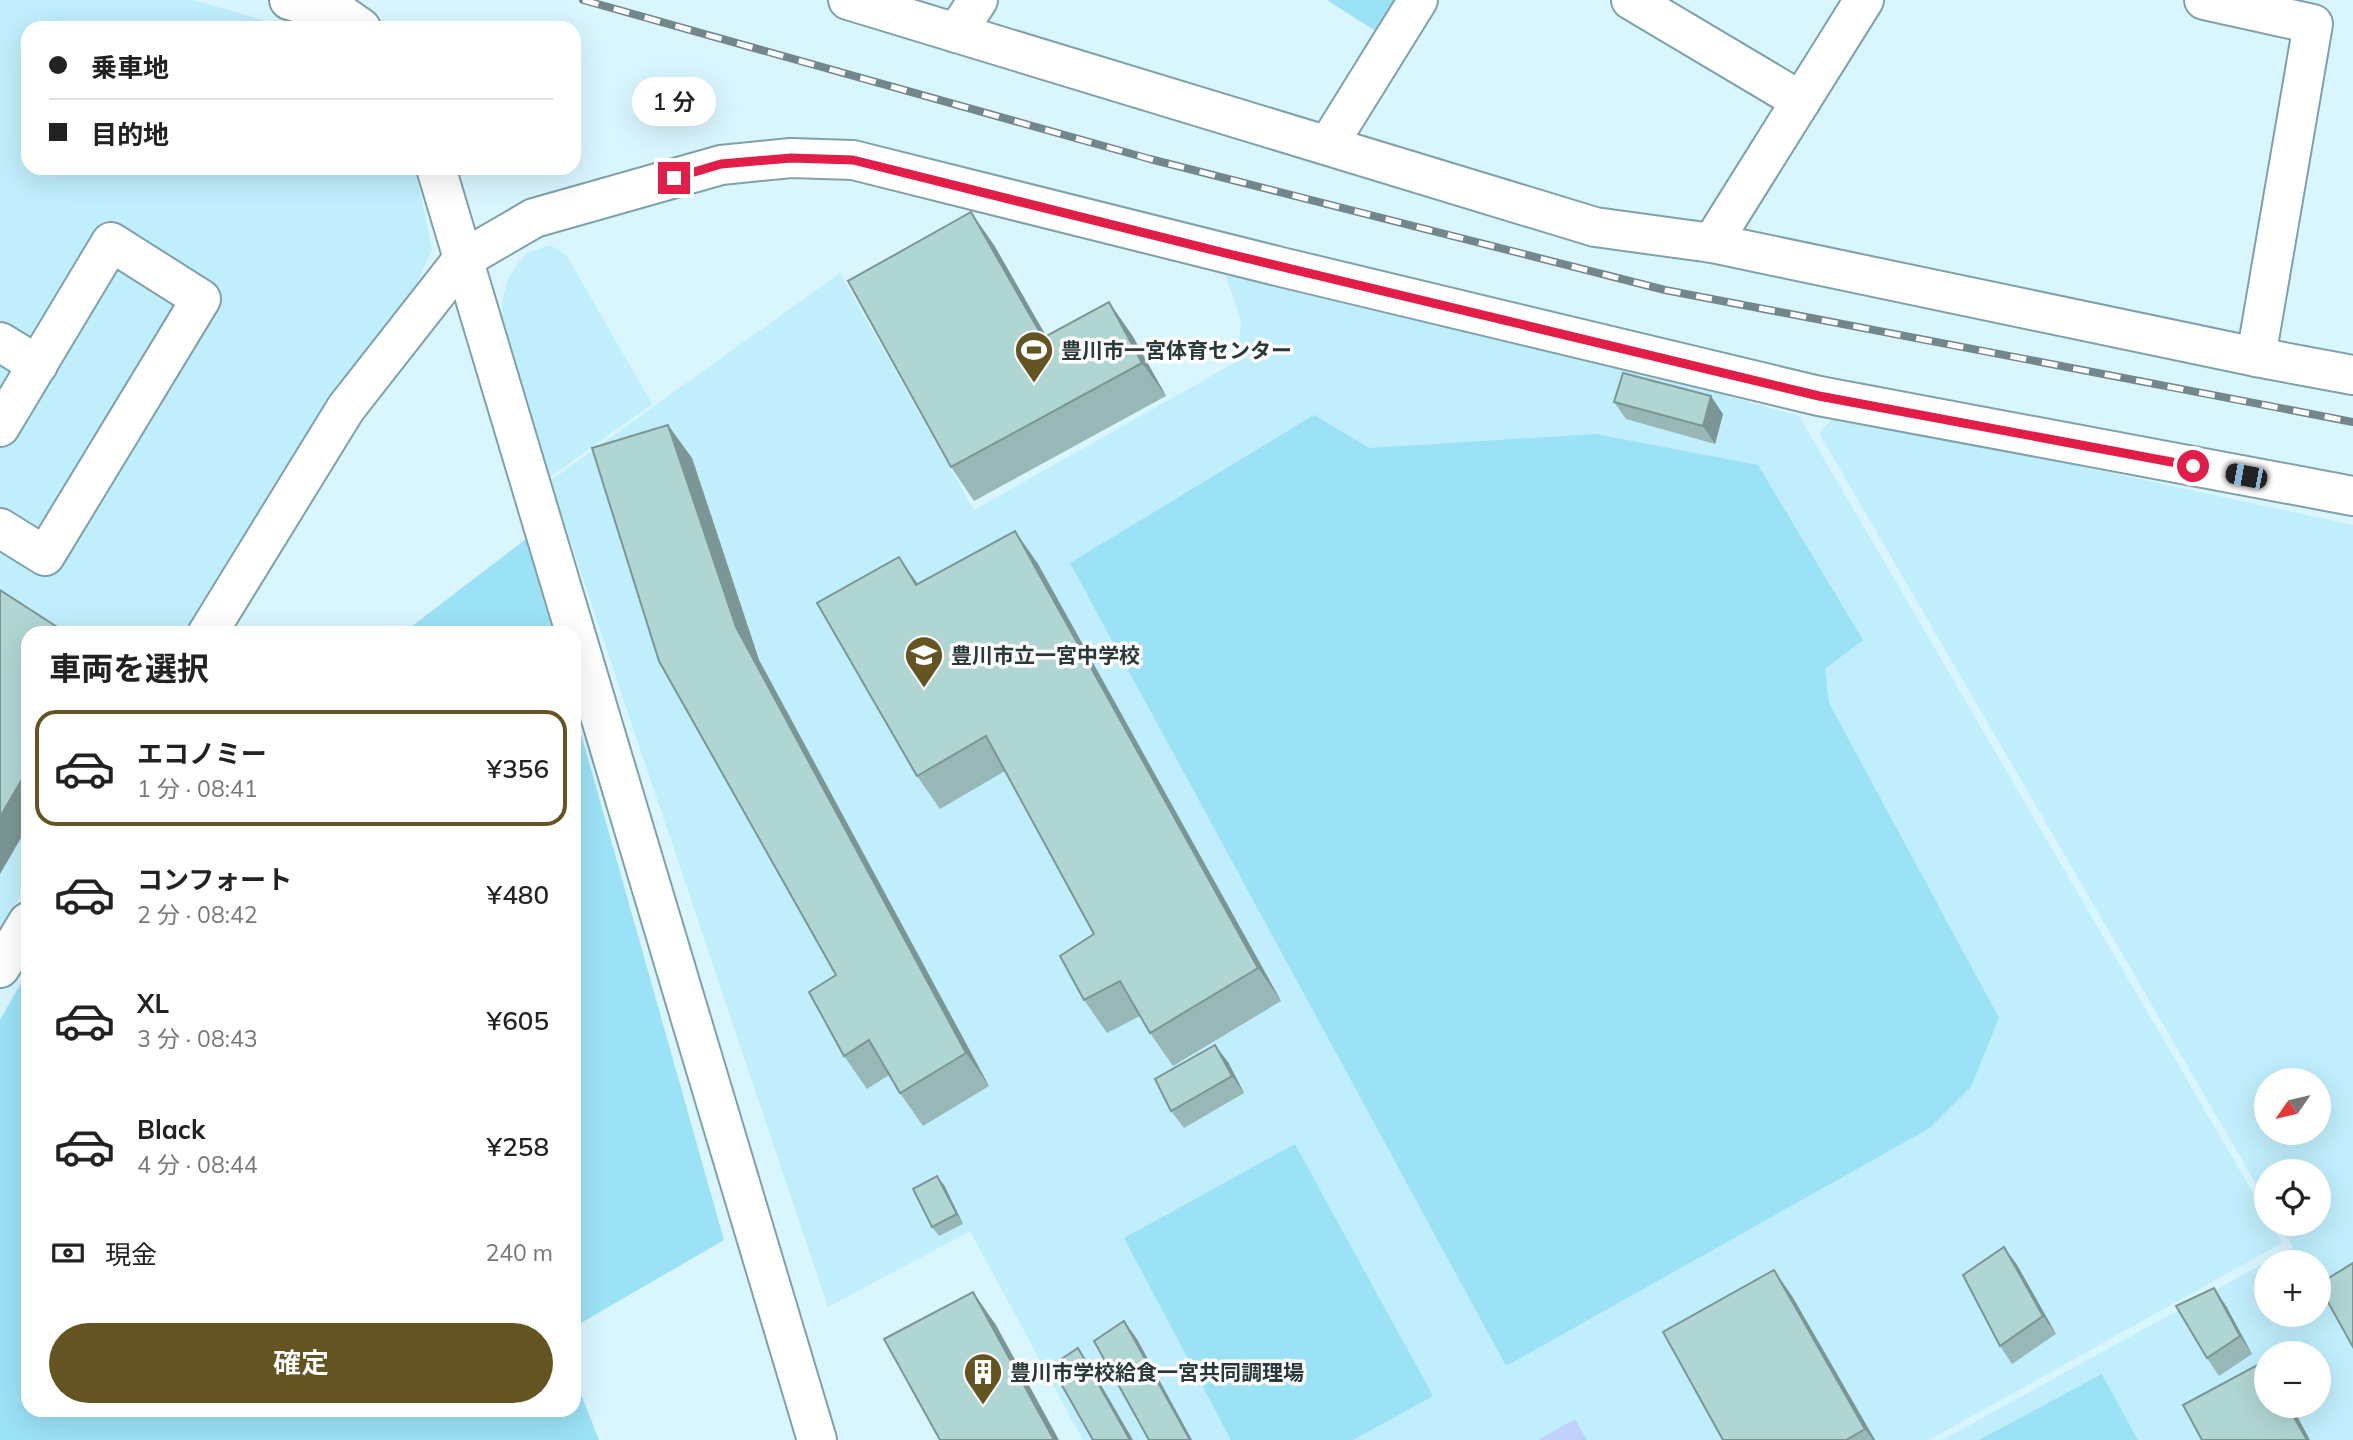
<!DOCTYPE html>
<html lang="ja">
<meta charset="utf-8">
<style>
:root{--surface:#fff;--page:#f6f6f6;--text:#222;--muted:#767676;--line:#e0e0e0;--accent:#645421}
body{margin:0;font-family:Mulish,"Noto Sans JP",sans-serif;background:var(--page);color:var(--text);height:100vh;display:flex;flex-direction:column;font-size:26px;white-space:nowrap}
*{box-sizing:border-box;margin:0}
p{font-size:23px;color:var(--muted)}
.icon{flex:none;width:38px;height:38px;fill:none;stroke:currentColor;stroke-width:2;stroke-linecap:round;stroke-linejoin:round}
.map{position:relative;flex:1;overflow:hidden}
.panel{position:absolute;left:21px;top:626px;width:560px;height:791px;display:flex;flex-direction:column;background:var(--surface);border-radius:21px;box-shadow:0 7px 28px #0002}
.panel>*{flex:none}
.hud{position:absolute;left:21px;top:21px;width:560px;height:154px;border-radius:21px;box-shadow:0 7px 28px #0002;display:grid;align-content:center;height:154px;padding:0 28px;background:var(--surface)}
.needle{width:46px;rotate:236deg}
.controls{position:absolute;left:2254px;top:1068px;display:grid;gap:14px}
.controls a{display:grid;place-items:center;width:77px;height:77px;border-radius:50%;background:var(--surface);box-shadow:0 7px 28px #0002;font-size:35px}
.end{position:absolute;width:32px;height:32px;margin:-16px;border:9px solid #e11d48;background:#fff;box-shadow:0 0 0 4px #fff}
.from{border-radius:50%}
.bubble{position:absolute;height:49px;border-radius:24px;background:var(--surface);box-shadow:0 7px 28px #0002;font-size:23px;font-weight:600;line-height:49px;text-align:center}
.car{position:absolute;width:21px;height:42px;margin:-21px -10px;border-radius:9px;box-shadow:0 0 5px 2px #0007;background:linear-gradient(#222 24%,#8ab4d8 0 40%,#222 0 76%,#8ab4d8 0 86%,#222 0)}
.hud b{display:flex;align-items:center;gap:24px;height:66px;font-size:26px}
.hud b+b{border-top:2px solid var(--line)}
.hud i{width:18px;height:18px;background:var(--text)}
ul{padding:0;list-style:none}
li{display:flex;align-items:center;gap:21px;height:116px;margin:0 14px 10px;padding:0 14px;border:4px solid transparent;border-radius:21px}
li div{flex:1}
li b{display:block;font-size:26px}
li em{font-style:normal;font-weight:600}
li.on{border-color:var(--accent)}
li>.icon{width:63px;height:63px;stroke-width:1.5}
h2{padding:0 28px;font-size:32px;line-height:84px}
.pay{display:flex;align-items:center;gap:18px;height:77px;padding:0 28px;font-size:26px}
.pay p{margin-inline-start:auto}
.button{display:flex;gap:14px;margin-top:auto;padding:14px 28px}
.button a{flex:1;height:80px;border-radius:42px;background:var(--accent);color:#fff;font-size:28px;font-weight:600;line-height:80px;text-align:center}
.map>svg:first-child{display:block}
</style>
<div class="map">
<svg width="2353" height="1440" viewBox="0 0 2353 1440">
<rect width="100%" height="100%" fill="#d9f6fe"/>
<!-- built -->
<g fill="#c0eefc" fill-rule="evenodd">
<polygon points="0,0 193,0 291,28 28,28 28,168 415,168 432,249 407,306 326,412 186,633 28,634 28,884 0,928"/>
<polygon points="550,245 567,256 652,404 550,477 502,316 503,297 508,279 517,265 527,253"/>
<polygon points="1217,252 1799,416 2266,1215 2266,1223 2271,1223 2282,1243 1929,1440 1083,1440 970,1231 828,1307 550,481 840,273 974,510 1238,361 1241,320"/>
<path d="M1837,414L2353,525V1440H1942L2266,1262V1314H2319V1262H2267L2293,1247L2279,1223H2319V1171H2266V1201L1819,433ZM2266,1080H2319V1132H2266ZM2266,1353H2319V1405H2266Z"/>
</g>
<!-- green -->
<g fill="#9be2f7">
<polygon points="1327,0 1396,0 1377,32"/>
<polygon points="1314,415 1369,448 1596,434 1758,465 1863,640 1825,669 1829,703 1999,1018 1971,1087 1930,1128 1506,1366 1070,563"/>
<polygon points="526,539 553,633 403,633"/>
<polygon points="574,709 724,1240 574,1327"/>
<polygon points="28,971 28,1410 574,1410 574,1376 599,1440 0,1440 0,1020"/>
<polygon points="1295,1144 1433,1396 1353,1440 1231,1440 1124,1238"/>
<polygon points="2102,1374 2138,1440 1979,1440"/>
</g>
<!-- water -->
<polygon fill="#c0d1fb" points="1575,1419 1587,1440 1538,1440"/>
<g fill="none" stroke-linecap="round" stroke-linejoin="round">
<!-- minor casing -->
<g stroke="#7fa1ab" stroke-width="42">
<g id="minor">
<polyline points="289,0 344,16 361,28"/>
<polyline points="848,0 1595,227 1712,243 2256,357 2353,375"/>
<polyline points="1631,0 1801,101"/>
<polyline points="2204,0 2313,24 2256,357"/>
<polyline points="956,33 978,0"/>
<polyline points="1328,145 1418,0"/>
<polyline points="436,168 817,1440"/>
<polyline points="1712,243 1864,0"/>
<polyline points="0,342 38,365"/>
<polyline points="0,427 111,242 201,299 45,556 0,528"/>
<polyline points="207,634 346,408 462,260 534,218 721,165 791,158 853,160 1281,267 1819,396 2353,496"/>
<polyline points="0,968 28,922"/>
</g>
</g>
<!-- minor -->
<use href="#minor" stroke="#fff" stroke-width="38"/>
<!-- rail casing -->
<g stroke="#72868b" stroke-width="8">
<polyline id="rail" points="583,0 1150,159 1665,290 2353,422"/>
</g>
<!-- rail -->
<use href="#rail" stroke="#fdfdfd" stroke-width="5" stroke-dasharray="16" stroke-linecap="butt"/>
</g>
<!-- wall -->
<g fill="#97b8b6">
<polygon points="994,245 1046,336 1132,335 1166,396 974,501 951,467"/>
<polygon points="1614,402 1723,414 1715,444 1626,419"/>
<polygon points="692,458 759,660 989,1086 923,1126 900,1093 889,1075 867,1089 844,1056 836,975"/>
<polygon points="1015,531 1038,564 1281,1001 1173,1066 1150,1033 1140,1016 1107,1033 1084,1000 1094,934 1005,771 940,809 917,776 918,584"/>
<polygon points="1228,1062 1244,1093 1184,1128 1171,1111"/>
<polygon points="944,1185 963,1224 939,1236 932,1227"/>
<polygon points="2004,1247 2017,1265 2056,1334 2012,1364 2000,1346"/>
<polygon points="2214,1288 2226,1306 2252,1354 2219,1376 2207,1358"/>
<polygon points="1792,1296 1875,1440 1723,1440"/>
</g>
<!-- shaded-wall -->
<g fill="#7b9694">
<polygon points="971,212 994,245 1066,371 1043,338"/>
<polygon points="1109,302 1132,335 1166,396 1142,363"/>
<polygon points="1711,396 1723,414 1715,444 1703,426"/>
<polygon points="668,425 692,458 759,660 989,1086 966,1053 736,627"/>
<polygon points="1015,531 1038,564 1281,1001 1258,968"/>
<polygon points="899,557 922,590 916,585"/>
<polygon points="28,769 28,826 0,874 0,817"/>
<polygon points="1215,1045 1228,1062 1244,1093 1232,1076"/>
<polygon points="937,1176 944,1185 963,1224 957,1214"/>
<polygon points="2004,1247 2017,1265 2056,1334 2043,1316"/>
<polygon points="1774,1270 1792,1296 1875,1440 1873,1440 1865,1429"/>
<polygon points="2214,1288 2226,1306 2252,1354 2240,1336"/>
<polygon points="973,1292 996,1325 1059,1440 1054,1440"/>
<polygon points="1124,1321 1137,1339 1192,1440 1190,1440"/>
<polygon points="1078,1348 1090,1366 1133,1440 1130,1440"/>
<polygon points="2287,1405 2291,1405 2310,1440 2307,1440"/>
</g>
<!-- building -->
<g fill="#b0d6d4" stroke="#7b9694" stroke-width="2">
<polygon points="971,212 1043,338 1109,302 1142,363 951,467 848,281"/>
<polygon points="1623,373 1711,396 1703,426 1614,402"/>
<polygon points="668,425 736,627 966,1053 900,1093 869,1040 844,1056 809,992 836,975 659,661 592,448"/>
<polygon points="1015,531 1258,968 1150,1033 1120,981 1084,1000 1060,956 1094,934 986,736 917,776 817,603 899,557 916,585"/>
<polygon points="0,590 68,634 28,634 28,769 0,817"/>
<polygon points="1215,1045 1232,1076 1171,1111 1155,1079"/>
<polygon points="937,1176 957,1214 932,1227 913,1189"/>
<polygon points="2004,1247 2043,1316 2000,1346 1963,1275"/>
<polygon points="2353,1263 2353,1347 2319,1286 2319,1284"/>
<polygon points="1774,1270 1865,1429 1846,1440 1723,1440 1663,1332"/>
<polygon points="2214,1288 2240,1336 2207,1358 2176,1306"/>
<polygon points="973,1292 1054,1440 940,1440 884,1339"/>
<polygon points="1124,1321 1190,1440 1149,1440 1094,1341"/>
<polygon points="1078,1348 1130,1440 1093,1440 1051,1366"/>
<polygon points="2263,1362 2266,1368 2266,1405 2287,1405 2307,1440 2202,1440 2183,1405"/>
</g>
<g fill="none" stroke-linecap="round" stroke-linejoin="round">
<!-- route -->
<polyline stroke="#e11d48" stroke-width="9" points="674,178 721,164 791,158 853,160 1229,254 1819,396 2193,466"/>
</g>
<!-- icons -->
<defs>
<g id="stadium-pin" transform="scale(2.0125)"><path d="M0 17L-7.5 6A9.5 9.5 0 1 1 7.5 6Z" fill="#645421" stroke="#fdfdfd"/><path d="M0-5a6.5 5 0 1 0 0 10a6.5 5 0 1 0 0-10ZM-3.5-1.8h7v3.6h-7Z" fill="#fff"/></g>
<g id="school-pin" transform="scale(2.0125)"><path d="M0 17L-7.5 6A9.5 9.5 0 1 1 7.5 6Z" fill="#645421" stroke="#fdfdfd"/><path d="M0-5L7-2L0 1L-7-2ZM-4 1L0 2.5L4 1V4Q0 6-4 4Z" fill="#fff"/></g>
<g id="building-pin" transform="scale(2.0125)"><path d="M0 17L-7.5 6A9.5 9.5 0 1 1 7.5 6Z" fill="#645421" stroke="#fdfdfd"/><path d="M-4-6H4V6H1V3H-1V6H-4ZM-2.5-4.3h1.7v1.8h-1.7ZM.8-4.3h1.7v1.8H.8ZM-2.5-1h1.7V.8h-1.7ZM.8-1h1.7V.8H.8Z" fill="#fff"/></g>
</defs>
<g fill-rule="evenodd">
<use href="#stadium-pin" x="1034" y="350"/>
<use href="#school-pin" x="924" y="655"/>
<use href="#building-pin" x="983" y="1372"/>
</g>
<g text-anchor="middle" dominant-baseline="central" stroke-width="7" stroke-linejoin="round" paint-order="stroke">
<!-- poi labels -->
<g font-size="21" font-weight="bold" fill="#2a383c" stroke="#fdfdfd" text-anchor="start">
<text x="1061" y="350">豊川市一宮体育センター</text>
<text x="951" y="655">豊川市立一宮中学校</text>
<text x="1010" y="1372">豊川市学校給食一宮共同調理場</text>
</g>
</g>
</svg>
<div class="controls">
<a><svg class="needle" viewBox="-14 -14 28 28"><path d="M0-13l5 13h-10z" fill="#e53935"/><path d="M0 13l5-13h-10z" fill="#767676"/></svg></a>
<a><svg class="icon" aria-label="locate" viewBox="0 0 24 24"><circle cx="12" cy="12" r="6"/><path d="M12 2v4M12 18v4M2 12h4M18 12h4"/></svg></a>
<a>+</a>
<a>−</a>
</div>
<i class="end from" style="left:2193px;top:466px"></i>
<i class="end" style="left:674px;top:178px"></i>
<div class="bubble" style="left:632px;top:77px;width:84px">1 分</div>
<i class="car" style="left:2246px;top:476px;rotate:281deg"></i>
<div class="hud">
<b><i class="from"></i>乗車地</b>
<b><i></i>目的地</b>
</div>
<section class="panel">
<h2>車両を選択</h2>
<ul>
<li class="on"><svg class="icon" aria-label="car" viewBox="0 0 24 24"><path d="M5 17H2v-5l4-1 3-4h7l3 4 3 1v5h-3M9 17h6M6 11h13"/><circle cx="7" cy="17" r="2"/><circle cx="17" cy="17" r="2"/></svg><div><b>エコノミー</b><p>1 分 · 08:41</p></div><em>¥356</em></li>
<li><svg class="icon" aria-label="car" viewBox="0 0 24 24"><path d="M5 17H2v-5l4-1 3-4h7l3 4 3 1v5h-3M9 17h6M6 11h13"/><circle cx="7" cy="17" r="2"/><circle cx="17" cy="17" r="2"/></svg><div><b>コンフォート</b><p>2 分 · 08:42</p></div><em>¥480</em></li>
<li><svg class="icon" aria-label="car" viewBox="0 0 24 24"><path d="M5 17H2v-5l4-1 3-4h7l3 4 3 1v5h-3M9 17h6M6 11h13"/><circle cx="7" cy="17" r="2"/><circle cx="17" cy="17" r="2"/></svg><div><b>XL</b><p>3 分 · 08:43</p></div><em>¥605</em></li>
<li><svg class="icon" aria-label="car" viewBox="0 0 24 24"><path d="M5 17H2v-5l4-1 3-4h7l3 4 3 1v5h-3M9 17h6M6 11h13"/><circle cx="7" cy="17" r="2"/><circle cx="17" cy="17" r="2"/></svg><div><b>Black</b><p>4 分 · 08:44</p></div><em>¥258</em></li>
</ul>
<div class="pay"><svg class="icon" aria-label="cash" viewBox="0 0 24 24"><path d="M3 7h18v10H3z"/><circle cx="12" cy="12" r="2"/></svg>現金<p>240 m</p></div>
<div class="button"><a>確定</a></div>
</section>
</div>
